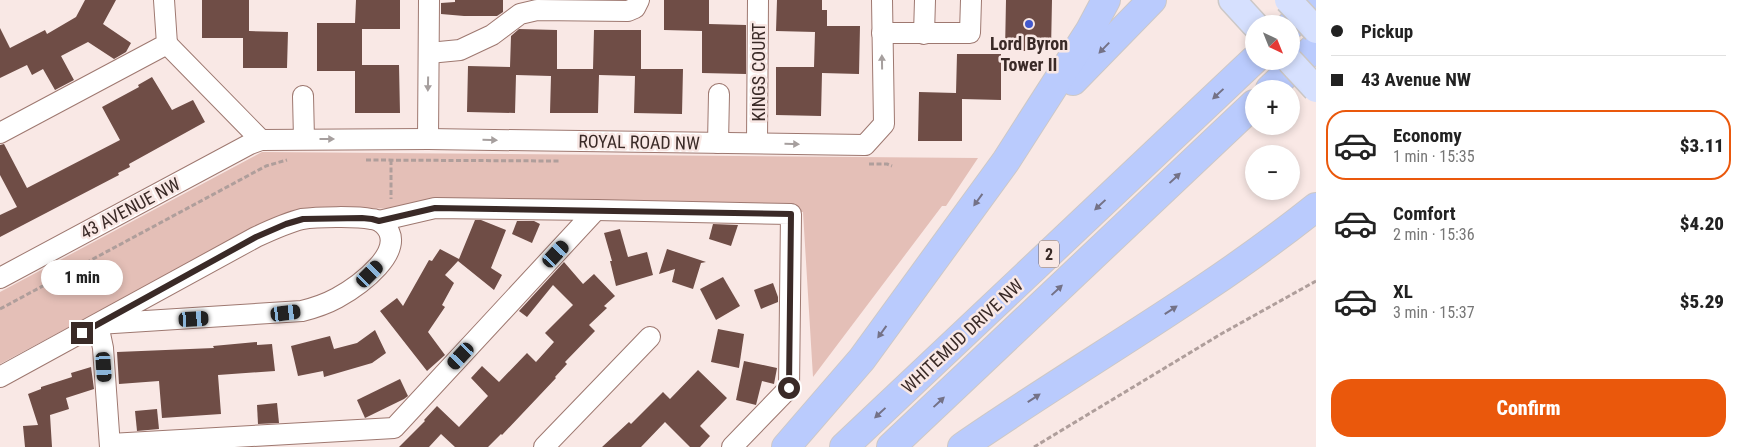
<!DOCTYPE html>
<meta charset="utf-8">
<style>
:root{--surface:#fff;--page:#f2f2f2;--text:#222;--muted:#767676;--line:#e0e0e0;--accent:#ea580c}
body{margin:0;font-family:"Roboto Condensed",sans-serif;background:var(--page);color:var(--text);height:100vh;display:flex;flex-direction:column;font-size:19px;white-space:nowrap}
*{box-sizing:border-box;margin:0}
p{font-size:16px;color:var(--muted)}
.icon{flex:none;width:28px;height:28px;fill:none;stroke:currentColor;stroke-width:2;stroke-linecap:round;stroke-linejoin:round}
.map{position:relative;flex:1;overflow:hidden}
.panel{display:flex;flex-direction:column;background:var(--surface);width:425px}
.panel>*{flex:none}
.banner{display:grid;align-content:center;height:110px;padding:0 15px;background:var(--surface)}
.needle{width:32px;rotate:137deg}
.fabs{position:absolute;left:1245px;top:15px;display:grid;gap:10px}
.fabs a{display:grid;place-items:center;width:55px;height:55px;border-radius:50%;background:var(--surface);box-shadow:0 2px 8px #0003;font-size:25px}
.end{position:absolute;width:22px;height:22px;margin:-11px;border:6px solid #3a2a27;background:#fff;box-shadow:0 0 0 2px #fff}
.from{border-radius:50%}
.bubble{position:absolute;height:35px;border-radius:18px;background:var(--surface);box-shadow:0 2px 8px #0003;font-size:16px;font-weight:800;line-height:35px;text-align:center}
.car{position:absolute;width:15px;height:30px;margin:-15px -8px;border-radius:6px;box-shadow:0 0 4px 1px #0007;background:linear-gradient(#222 24%,#8ab4d8 0 40%,#222 0 76%,#8ab4d8 0 86%,#222 0)}
.banner b{display:flex;align-items:center;gap:18px;height:48px;font-size:19px}
.banner b+b{border-top:1px solid var(--line)}
.banner i{width:12px;height:12px;background:var(--text)}
ul{padding:0;list-style:none}
li{display:flex;align-items:center;gap:15px;height:70px;margin:0 10px 8px;padding:0 5px;border:2px solid transparent;border-radius:20px}
li div{flex:1}
li b{display:block;font-size:19px}
li em{font-style:normal;font-weight:800}
li.active{border-color:var(--accent)}
li>.icon{width:45px;height:45px;stroke-width:1.5}
.primary-button{display:flex;gap:10px;margin-top:auto;padding:10px 15px}
.primary-button a{flex:1;height:58px;border-radius:20px;background:var(--accent);color:#fff;font-size:20px;font-weight:800;line-height:58px;text-align:center}
main{display:flex;flex:1;min-height:0}
.map>svg:first-child{display:block}
</style>
<main>
<div class="map">
<svg width="1316" height="447" viewBox="0 0 1316 447">
<rect width="100%" height="100%" fill="#f9e8e5"/>
<!-- green -->
<polygon fill="#e4bfb7" points="262,152 978,158 946,206 942,206 813,377 803,212 321,208 219,247 0,364 0,292"/>
<!-- building -->
<g fill="#6f4d46">
<polygon points="85,0 116,0 103,24 131,43 126,52 114,59 88,42 61,56 74,80 55,90 43,69 32,75 27,65 0,78 0,28 10,48 45,30 47,34 76,17"/>
<polygon points="202,0 249,0 249,31 288,32 287,68 243,68 243,38 202,38"/>
<polygon points="356,0 400,0 400,29 362,29 362,65 399,65 400,113 355,113 355,71 317,71 317,23 355,23"/>
<polygon points="455,0 503,0 503,12 497,16 464,16 441,14 441,3 455,2"/>
<polygon points="664,0 709,0 709,24 746,25 746,74 702,73 702,31 664,30"/>
<polygon points="777,0 822,0 822,10 827,10 827,26 860,26 859,74 822,73 821,116 776,115 776,67 814,67 815,32 776,31"/>
<polygon points="1006,0 1052,0 1051,50 1048,50 1047,51 1005,51"/>
<polygon points="519,29 557,30 557,69 593,69 594,30 641,30 641,69 683,69 682,114 634,113 635,76 599,75 598,113 550,113 551,76 516,75 515,113 467,112 468,66 510,67 511,36"/>
<polygon points="957,54 1001,54 1001,100 962,99 962,141 918,141 919,92 956,93"/>
<polygon points="152,77 172,110 193,100 205,122 129,164 130,167 118,173 119,175 0,237 0,215 17,207 0,175 0,145 4,144 27,188 120,140 102,107 139,87 138,85"/>
<polygon points="475,220 481,220 506,230 491,268 502,275 494,290 458,261 445,275 454,283 442,305 445,307 428,332 445,355 427,371 380,311 397,298 403,306 429,260 432,261 440,249 459,259"/>
<polygon points="517,221 534,221 540,224 532,243 512,234"/>
<polygon points="713,224 738,225 731,246 709,239"/>
<polygon points="620,229 628,257 647,252 653,275 616,286 610,261 612,261 604,233"/>
<polygon points="667,249 706,262 701,263 693,289 672,282 675,269 659,274"/>
<polygon points="564,262 583,284 594,274 615,296 604,306 607,308 589,325 595,331 565,362 567,364 555,377 556,378 502,435 501,434 488,447 455,447 441,434 429,447 399,447 425,421 424,420 437,406 459,427 488,396 471,378 482,366 499,382 527,353 536,362 554,342 545,333 573,305 553,285 527,317 519,311"/>
<polygon points="723,277 740,306 716,320 700,289"/>
<polygon points="773,283 778,297 778,302 761,309 754,290"/>
<polygon points="718,329 744,334 739,368 711,362"/>
<polygon points="375,330 386,353 372,363 324,377 323,371 298,376 291,346 330,336 334,349 357,343"/>
<polygon points="257,342 257,345 272,344 275,371 218,375 221,414 162,418 159,381 119,384 117,352 214,348 213,346"/>
<polygon points="744,361 777,368 774,384 762,381 756,405 736,400"/>
<polygon points="91,367 94,389 66,398 69,409 50,415 52,447 25,447 23,426 38,425 28,394 41,389 41,387 72,377 71,373"/>
<polygon points="698,370 727,398 700,426 710,436 700,447 690,447 665,422 641,447 602,447 629,422 631,424 663,392 670,399"/>
<polygon points="400,379 408,396 404,399 365,418 357,400"/>
<polygon points="277,403 279,423 258,424 257,405"/>
<polygon points="157,409 159,429 137,431 135,411"/>
</g>
<g fill="none" stroke-linecap="round" stroke-linejoin="round">
<!-- minor casing -->
<g stroke="#9e7870" stroke-width="22">
<g id="minor">
<polyline points="882,33 970,33 971,0"/>
<polyline points="924,34 925,0"/>
<polyline points="167,44 261,140"/>
<polyline points="429,53 460,50 492,35 520,14 537,10 628,11 635,8 639,0"/>
<polyline points="303,96 304,139"/>
<polyline points="0,133 167,44 164,0"/>
<polyline points="428,139 429,0"/>
<polyline points="718,143 719,94"/>
<polyline points="757,143 758,0"/>
<polyline points="596,210 791,214 789,388 732,447"/>
<polyline points="0,278 250,144 261,140 428,139 865,145 884,124 882,0"/>
<polyline points="98,324 103,348 110,447"/>
<path d="M0,377L256,237C271,230 286,223 302,219C316,217 357,216 371,219C376,219 381,222 384,225C410,250 357,287 337,298C326,304 314,308 302,311L98,324"/>
<polyline points="110,444 394,428 596,210 435,208 379,221"/>
<polyline points="544,447 650,337"/>
</g>
</g>
<!-- major casing -->
<g stroke="#ccc8c7" stroke-width="29">
<polyline id="major" points="1232,0 1254,24"/>
</g>
<!-- highway casing -->
<g stroke="#ccc8c7" stroke-width="30">
<g id="highway">
<polyline points="1291,25 1316,1"/>
<polyline points="1073,81 1152,0"/>
<polyline points="1270,89 1316,46"/>
<polyline points="786,447 862,359 1006,161 1090,30 1106,0"/>
<polyline points="844,447 1254,60"/>
<polyline points="891,447 1254,104"/>
<path d="M962,447C1079,366 1205,296 1316,207"/>
</g>
</g>
<!-- path -->
<g stroke="#af9e9b" stroke-width="3" stroke-dasharray="5 2.5" stroke-linecap="butt">
<polyline points="366,160 560,161"/>
<polyline points="391,160 391,199"/>
<polyline points="869,164 887,164 892,166"/>
<polyline points="0,309 266,166 287,160"/>
<polyline points="1034,447 1221,334 1316,281"/>
</g>
<!-- minor -->
<use href="#minor" stroke="#fff" stroke-width="20"/>
<!-- major -->
<use href="#major" stroke="#d6e0fe" stroke-width="26"/>
<!-- highway -->
<use href="#highway" stroke="#bacbfd" stroke-width="28"/>
<!-- major-bridge casing -->
<g stroke="#ccc8c7" stroke-width="29" stroke-linecap="butt">
<g id="major-bridge">
<polyline points="1288,0 1316,30"/>
<polyline points="1290,61 1316,89"/>
</g>
</g>
<!-- major-bridge -->
<use href="#major-bridge" stroke="#d6e0fe" stroke-width="26"/>
</g>
<!-- one-way arrows -->
<defs><path id="oneway-solid" d="M-6-.8H1V-3.2L6.5 0L1 3.2V.8H-6Z" transform="scale(1.25)"/></defs>
<g fill="#747287">
<use href="#oneway-solid" transform="translate(1104 48) rotate(134)"/>
<use href="#oneway-solid" transform="translate(1218 94) rotate(137)"/>
<use href="#oneway-solid" transform="translate(1175 178) rotate(-43)"/>
<use href="#oneway-solid" transform="translate(978 200) rotate(126)"/>
<use href="#oneway-solid" transform="translate(1100 205) rotate(137)"/>
<use href="#oneway-solid" transform="translate(1057 290) rotate(-43)"/>
<use href="#oneway-solid" transform="translate(1171 310) rotate(-33)"/>
<use href="#oneway-solid" transform="translate(882 332) rotate(126)"/>
<use href="#oneway-solid" transform="translate(1034 398) rotate(-33)"/>
<use href="#oneway-solid" transform="translate(939 402) rotate(-43)"/>
<use href="#oneway-solid" transform="translate(880 413) rotate(137)"/>
</g>
<g fill="#a69f9e">
<use href="#oneway-solid" transform="translate(882 62) rotate(-91)"/>
<use href="#oneway-solid" transform="translate(428 84) rotate(91)"/>
<use href="#oneway-solid" transform="translate(327 139)"/>
<use href="#oneway-solid" transform="translate(490 140) rotate(1)"/>
<use href="#oneway-solid" transform="translate(792 144) rotate(1)"/>
</g>
<g fill="none" stroke-linecap="round" stroke-linejoin="round">
<!-- route -->
<polyline stroke="#3a2a27" stroke-width="6" points="82,333 256,237 286,224 303,219 362,218 372,219 379,221 435,208 791,214 789,388"/>
</g>
<!-- markers -->
<circle fill="#4258cc" stroke="#f9e8e5" stroke-width="2" cx="1029" cy="24" r="5"/>
<g text-anchor="middle" dominant-baseline="central" stroke-width="5" stroke-linejoin="round" paint-order="stroke">
<!-- shield labels -->
<rect fill="#f9e8e5" stroke="#736360" stroke-width="1" x="1039" y="240.5" width="20" height="27" rx="4"/>
<g font-size="16" font-weight="bold" fill="#3a2a27">
<text x="1049" y="254">2</text>
</g>
<!-- poi labels -->
<g font-size="18" font-weight="bold" fill="#3a2a27" stroke="#f9e8e5">
<text x="1029" y="43">Lord Byron<tspan x="1029" dy="21">Tower II</tspan></text>
</g>
<!-- street labels -->
<g font-size="18" fill="#3a2a27" stroke="#f9e8e5">
<text transform="translate(758 72) rotate(-90)">KINGS COURT</text>
<text transform="translate(639 142) rotate(1)">ROYAL ROAD NW</text>
<text transform="translate(130 208) rotate(-28)">43 AVENUE NW</text>
<text transform="translate(962 336) rotate(-43)">WHITEMUD DRIVE NW</text>
</g>
</g>
</svg>
<div class="fabs">
<a><svg class="needle" viewBox="-14 -14 28 28"><path d="M0-13l5 13h-10z" fill="#e53935"/><path d="M0 13l5-13h-10z" fill="#767676"/></svg></a>
<a>+</a>
<a>−</a>
</div>
<i class="end from" style="left:789px;top:388px"></i>
<i class="end" style="left:82px;top:333px"></i>
<div class="bubble" style="left:41px;top:260px;width:82px">1 min</div>
<i class="car" style="left:556px;top:254px;rotate:43deg"></i>
<i class="car" style="left:370px;top:274px;rotate:45deg"></i>
<i class="car" style="left:286px;top:313px;rotate:83deg"></i>
<i class="car" style="left:194px;top:319px;rotate:87deg"></i>
<i class="car" style="left:461px;top:356px;rotate:223deg"></i>
<i class="car" style="left:104px;top:367px;rotate:176deg"></i>
</div>
<section class="panel">
<div class="banner">
<b><i class="from"></i>Pickup</b>
<b><i></i>43 Avenue NW</b>
</div>
<ul>
<li class="active"><svg class="icon" aria-label="car" viewBox="0 0 24 24"><path d="M5 17H2v-5l4-1 3-4h7l3 4 3 1v5h-3M9 17h6M6 11h13"/><circle cx="7" cy="17" r="2"/><circle cx="17" cy="17" r="2"/></svg><div><b>Economy</b><p>1 min · 15:35</p></div><em>$3.11</em></li>
<li><svg class="icon" aria-label="car" viewBox="0 0 24 24"><path d="M5 17H2v-5l4-1 3-4h7l3 4 3 1v5h-3M9 17h6M6 11h13"/><circle cx="7" cy="17" r="2"/><circle cx="17" cy="17" r="2"/></svg><div><b>Comfort</b><p>2 min · 15:36</p></div><em>$4.20</em></li>
<li><svg class="icon" aria-label="car" viewBox="0 0 24 24"><path d="M5 17H2v-5l4-1 3-4h7l3 4 3 1v5h-3M9 17h6M6 11h13"/><circle cx="7" cy="17" r="2"/><circle cx="17" cy="17" r="2"/></svg><div><b>XL</b><p>3 min · 15:37</p></div><em>$5.29</em></li>
</ul>
<div class="primary-button"><a>Confirm</a></div>
</section>
</main>
